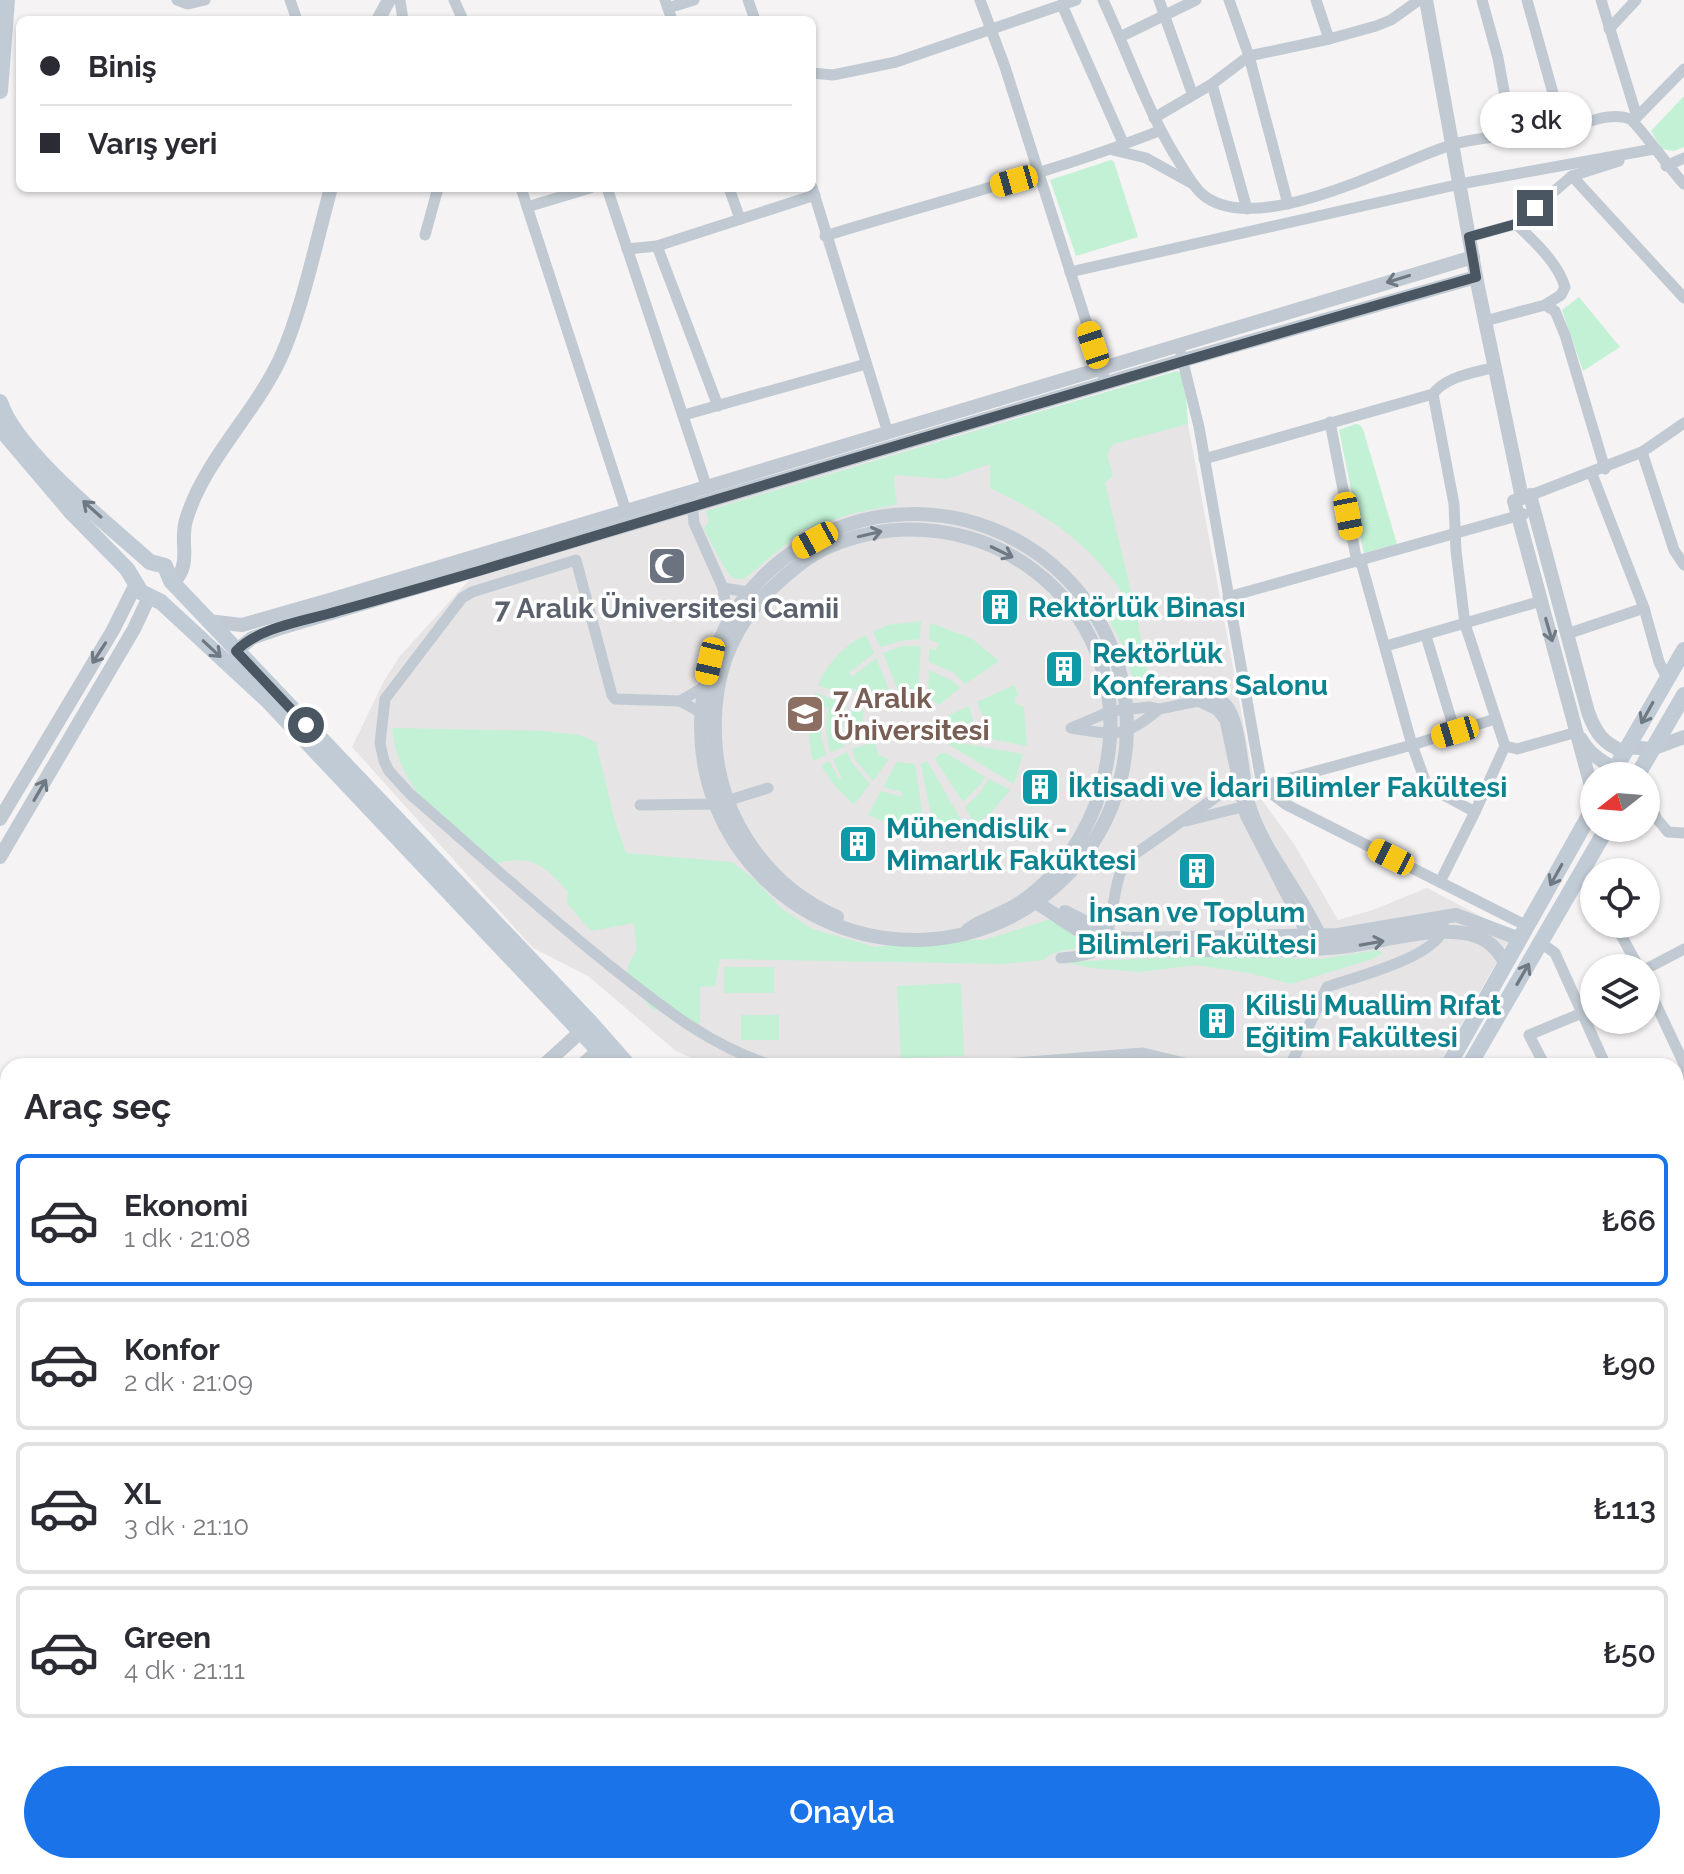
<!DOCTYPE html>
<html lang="tr">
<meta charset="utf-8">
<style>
:root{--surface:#fff;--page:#f2f2f3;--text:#2b2b33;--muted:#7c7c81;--line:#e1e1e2;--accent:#1a73e8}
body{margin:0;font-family:Raleway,sans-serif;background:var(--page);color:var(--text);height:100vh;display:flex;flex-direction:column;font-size:30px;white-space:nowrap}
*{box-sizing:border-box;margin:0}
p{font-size:26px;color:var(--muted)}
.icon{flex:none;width:44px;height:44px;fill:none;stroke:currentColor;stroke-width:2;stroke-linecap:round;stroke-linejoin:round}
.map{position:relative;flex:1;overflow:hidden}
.details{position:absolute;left:0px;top:1058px;width:1684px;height:816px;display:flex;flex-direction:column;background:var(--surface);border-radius:24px 24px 0 0;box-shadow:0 2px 6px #0004}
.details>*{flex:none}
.hud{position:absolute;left:16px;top:16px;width:800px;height:176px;border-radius:12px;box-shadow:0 2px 6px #0004;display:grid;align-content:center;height:176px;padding:0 24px;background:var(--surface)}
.needle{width:52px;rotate:253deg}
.controls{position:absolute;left:1580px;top:762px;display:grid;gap:16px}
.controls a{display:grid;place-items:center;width:80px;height:80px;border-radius:50%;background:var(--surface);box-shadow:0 2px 6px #0004;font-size:40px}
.end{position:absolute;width:36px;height:36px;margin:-18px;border:10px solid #4a5661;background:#fff;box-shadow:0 0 0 4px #fff}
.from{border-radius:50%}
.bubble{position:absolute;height:56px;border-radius:28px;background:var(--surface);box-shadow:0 2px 6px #0004;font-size:26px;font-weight:600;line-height:56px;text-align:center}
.car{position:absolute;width:24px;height:48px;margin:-24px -12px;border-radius:10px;box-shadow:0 0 6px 2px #0007;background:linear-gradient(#f5c518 24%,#345 0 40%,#f5c518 0 76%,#345 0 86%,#f5c518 0)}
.hud b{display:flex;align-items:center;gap:28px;height:76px;font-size:30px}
.hud b+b{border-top:2px solid var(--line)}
.hud i{width:20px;height:20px;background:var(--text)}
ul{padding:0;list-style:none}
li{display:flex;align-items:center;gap:24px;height:132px;margin:0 16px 12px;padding:0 8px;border:4px solid var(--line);border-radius:12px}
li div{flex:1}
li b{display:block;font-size:30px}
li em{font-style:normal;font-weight:600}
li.selected{border-color:var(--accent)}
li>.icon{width:72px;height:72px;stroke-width:1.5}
h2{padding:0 24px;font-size:36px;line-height:96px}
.primary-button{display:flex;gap:16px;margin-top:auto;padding:16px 24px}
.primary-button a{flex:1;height:92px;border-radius:48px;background:var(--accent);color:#fff;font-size:32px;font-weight:600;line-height:92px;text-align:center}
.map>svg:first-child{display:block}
</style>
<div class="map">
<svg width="1684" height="1874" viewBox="0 0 1684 1874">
<rect width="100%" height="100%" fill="#f5f3f3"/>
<!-- education -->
<g fill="#e6e4e5">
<polygon points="1177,371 1184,375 1188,424 1256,792 1294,844 1338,920 1373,910 1427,888 1513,933 1438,1066 710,1066 676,1051 588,976 533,948 352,747 384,681 400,656 471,578"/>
<polygon points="858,1866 939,1866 945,1874 848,1874"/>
</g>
<!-- green -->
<g fill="#c3f1d5">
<polygon points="1684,96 1684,147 1674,151 1662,149 1651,131"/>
<polygon points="1111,160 1114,162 1138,237 1076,256 1050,180"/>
<polygon points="1579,297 1620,347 1583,371 1562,310"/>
<path d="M1177,371L1184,375L1188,424L1113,444L1107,454L1113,476L1105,483L1136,612L1151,695L1140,696L1137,693L1124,648L1106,614L1127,600C1092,544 1049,516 990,488V464L947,479L895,475L894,481L897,504L851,514L803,530L744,579C739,579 735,580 731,576C726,573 711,541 706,533L704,528L709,522L706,511Z"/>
<polygon points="1355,424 1360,425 1363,429 1397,544 1364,553 1339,430"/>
<polygon points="921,621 920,639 901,641 880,647 873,632 888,625"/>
<polygon points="930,623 971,638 999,661 965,684 954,673 929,662 929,648 936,651 939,643 929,640"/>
<path d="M866,635L874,653L849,673L852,677L876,658L893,700C885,704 879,697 867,704L855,698L857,692L855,688L849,697L818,685C827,664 844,645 866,635Z"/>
<polygon points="902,646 921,646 918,696 901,697 883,653"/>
<polygon points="929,670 951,680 960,688 939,705 928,697"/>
<polygon points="1014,685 1019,695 1015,698 1015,703 1024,707 1027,746 985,738 983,716 977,702"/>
<path d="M815,693L846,704L842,735L844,747L830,752L829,749L826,726L828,708L824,706L821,738L826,755L813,761C807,736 808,717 815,693Z"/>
<polygon points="969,706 977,736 951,734 947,716"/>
<polygon points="852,707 864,711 862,727 878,728 877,732 849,743 847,725"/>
<path d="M392,728L543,731L580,735L596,742L614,818L626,853L732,862L754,879L781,908L812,929L875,947L933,940H984L1051,919L1084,943C1072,953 1054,948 1044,960L1002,964L720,959L715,986L700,987V1024L651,1008L626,980L628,965L637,950L634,923L591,931L567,903L568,892C543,863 529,853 490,865C447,826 398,790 392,728Z"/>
<polygon points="949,741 1023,754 1014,784 948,744"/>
<polygon points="875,742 878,755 889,759 873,781 855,759 852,749"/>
<polygon points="847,752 853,764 870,784 854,805 835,786 821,766 829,761 839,779 842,779 833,759"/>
<polygon points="941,753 946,753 985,777 981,784 963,802 935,759"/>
<polygon points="927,761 967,830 936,841 921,764"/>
<polygon points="897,762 915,764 924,825 922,829 896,826 868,815 881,791 902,797 902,792 883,787"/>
<polygon points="989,779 1010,790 991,813 975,825 965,807 980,793"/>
<polygon points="1377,950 1383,953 1372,959 1291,984 1249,973 1195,965 1140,972 1092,968 1063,962 1206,956 1321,959"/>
<rect x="724" y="967" width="50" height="26"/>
<polygon points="961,983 964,1056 901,1058 897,986"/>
<rect x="741" y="1015" width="38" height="25"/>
</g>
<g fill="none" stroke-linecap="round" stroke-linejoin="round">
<!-- trunk casing -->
<g stroke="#7690ad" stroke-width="22">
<g id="trunk">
<polyline points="1676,1114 1684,1107"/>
<polyline points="1676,1139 1684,1132"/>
<polyline points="1257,1874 1258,1866"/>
<polyline points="1276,1874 1277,1866"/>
</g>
</g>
<!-- minor -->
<g stroke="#c1cad2" stroke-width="11">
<polyline points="177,0 188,4 205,0"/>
<polyline points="290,0 297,20"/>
<polyline points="400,0 403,20"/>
<polyline points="454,0 463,20"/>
<polyline points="665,0 672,20"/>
<polyline points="748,0 755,20"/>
<polyline points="980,0 1005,67 1106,384"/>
<path d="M1103,0C1129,55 1148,114 1181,165C1187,175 1194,187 1202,194C1255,240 1394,163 1451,145C1487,134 1528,137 1565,128C1585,124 1610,111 1630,119C1637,123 1673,173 1684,184"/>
<polyline points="1159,0 1192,93"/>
<polyline points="1229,0 1249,56 1288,204"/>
<polyline points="1316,0 1329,39"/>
<polyline points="1482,0 1498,58 1512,135"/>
<polyline points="1527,0 1563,129"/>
<polyline points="1601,0 1637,117"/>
<polyline points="1062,5 1124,145"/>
<polyline points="668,8 694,0"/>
<polyline points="1609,29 1636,0"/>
<polyline points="1120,37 1196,0"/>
<polyline points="812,73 833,75 896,62 1076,0"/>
<polyline points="1212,84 1247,209"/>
<polyline points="1154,118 1212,84 1249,56 1329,39 1376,26 1391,20 1419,0"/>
<polyline points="1634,120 1684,69"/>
<polyline points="1113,150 1146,158 1193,184"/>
<polyline points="1666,166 1684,158"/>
<polyline points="1572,176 1684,298"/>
<polyline points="812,187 888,433"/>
<polyline points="521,188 626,511"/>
<polyline points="607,188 707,488"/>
<polyline points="729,188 740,219"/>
<polyline points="527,207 590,188"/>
<path d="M1516,224C1534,241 1558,263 1565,287L1561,295L1545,305"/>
<polyline points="425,235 438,188"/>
<path d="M825,236C938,201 1049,174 1159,131"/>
<polyline points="1469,237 1516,224 1572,176 1619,161"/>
<polyline points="657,246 718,406"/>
<polyline points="627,249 657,246 815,195"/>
<polyline points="1070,272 1460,184 1654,149"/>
<polyline points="1485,321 1545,305 1555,311 1565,335 1605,469"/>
<polyline points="1181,354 1199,427 1262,786 1285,804 1527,926"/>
<path d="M1495,367C1474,373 1446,376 1433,394L1454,504L1456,551L1465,624L1505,746L1517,749L1577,732"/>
<polyline points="684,415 866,364"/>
<polyline points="1330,422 1357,562"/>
<polyline points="1642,452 1674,550 1684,565"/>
<polyline points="1204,459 1433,394"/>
<polyline points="1592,474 1644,608 1659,662 1667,678"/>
<polyline points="1526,497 1642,452 1684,423"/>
<polyline points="692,501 694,523 723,588"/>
<polyline points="1361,562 1412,745 1495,719"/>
<polyline points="1228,597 1524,514"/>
<polyline points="728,620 723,588 749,592"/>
<polyline points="1567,634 1644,608"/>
<polyline points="1426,636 1455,732"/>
<polyline points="1386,646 1541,601"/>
<path d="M680,701L615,699L612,695L576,560L472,592L462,598L385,699L380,743L384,761L389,771L410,794C476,851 540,910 609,965C661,1006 709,1046 774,1066"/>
<polyline points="1200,702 1217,710 1225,720 1245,815 1310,941"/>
<path d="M1150,707L1159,709C1125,739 1113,735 1071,728L1111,711Z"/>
<path d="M1159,709C1174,707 1214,694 1225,703C1242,716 1243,781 1250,804C1264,851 1304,894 1323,940"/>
<polyline points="716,712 702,713 680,701 704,687 717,689"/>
<polyline points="1262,786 1412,745 1427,786 1475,812 1440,882"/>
<polyline points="1646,796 1657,819 1668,832 1684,833"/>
<polyline points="640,805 717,804 768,788"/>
<polyline points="1475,812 1505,746"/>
<polyline points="1186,821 1242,807"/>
<polyline points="1584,868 1594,886"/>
<polyline points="1615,924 1639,968"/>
<polyline points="1541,943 1555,953 1606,1066"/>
<path d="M1061,958C1071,957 1084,957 1093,952C1118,939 1108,883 1128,859L1236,783"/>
<polyline points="1646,969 1684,949"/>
<polyline points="1646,983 1684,1064"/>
<polyline points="980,1066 1143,1053 1196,1066"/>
<path d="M1290,1066L1327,987C1355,977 1438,957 1444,927"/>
<polyline points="1545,1066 1529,1035 1582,1013"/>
<polyline points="1676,1081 1684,1074"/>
<polyline points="1676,1198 1684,1201"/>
<polyline points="1676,1281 1684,1289"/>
<polyline points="552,1866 556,1874"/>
<polyline points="719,1866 724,1874"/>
<polyline points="1468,1866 1477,1874"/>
<polyline points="837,1870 842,1866"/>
<polyline points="689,1874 703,1866"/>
<polyline points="1034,1874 1035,1866"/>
</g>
<!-- tertiary -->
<g stroke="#c1cad2" stroke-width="14">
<polyline points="1426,0 1478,287 1522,498"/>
<polyline points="378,20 389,0"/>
<path d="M1530,495L1588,712C1596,734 1603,743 1624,752"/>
<polyline points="1514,501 1594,797"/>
<circle cx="914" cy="727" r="213"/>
<path d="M173,583C193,562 179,545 186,520C204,460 255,414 281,357C303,307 316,242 331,188"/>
<polyline points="208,621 242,625 333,599 1473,257"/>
<polyline points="236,651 252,638 284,627 1184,360 1476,277"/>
<path d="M1581,739C1591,759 1615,769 1635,776"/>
<polyline points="1627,747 1652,749 1684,737"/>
<polyline points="0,819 113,630 136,584"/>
<polyline points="0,857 134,629 149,597"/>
<path d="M1036,902L1102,946L1124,949C1191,949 1260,953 1328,948C1374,946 1423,925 1469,934C1487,938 1497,948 1506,964"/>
<polyline points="1065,912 1116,938 1129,939 1338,935 1456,915 1520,939"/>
<path d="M837,917C770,888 723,823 716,750C710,689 726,633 770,590C787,574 807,556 828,547C976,484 1136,601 1107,762C1100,804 1084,838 1057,870C1042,887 1025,902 1005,911C992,918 979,921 968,930"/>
<polyline points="543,1066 587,1026"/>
<polyline points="581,1066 605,1045"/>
<polyline points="0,1213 8,1220"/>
<polyline points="0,1234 8,1241"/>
<polyline points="1676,1257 1684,1254"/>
<polyline points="1676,1837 1684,1839"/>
<polyline points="1676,1855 1684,1858"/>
<polyline points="1372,1874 1391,1866"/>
<polyline points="1413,1874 1434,1866"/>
</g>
<!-- secondary -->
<g stroke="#c1cbd6" stroke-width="16">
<polyline points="0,91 7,0"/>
<path d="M0,402C16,452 109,525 150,562L165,566L171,581L591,1023L629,1066"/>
<polyline points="0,428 72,513 127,569 141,592 161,602 268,701 613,1066"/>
<polyline points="1611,776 1684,650"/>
<polyline points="1637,776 1684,695"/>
<polyline points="1448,1066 1594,807"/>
<polyline points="1469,1066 1607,828"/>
</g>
<!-- trunk -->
<use href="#trunk" stroke="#9fb4c9" stroke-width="18"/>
</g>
<!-- one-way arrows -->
<defs><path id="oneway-shaft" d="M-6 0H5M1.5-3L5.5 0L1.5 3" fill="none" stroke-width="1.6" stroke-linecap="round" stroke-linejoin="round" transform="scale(2)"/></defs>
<g stroke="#6e7983">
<use href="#oneway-shaft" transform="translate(1398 279) rotate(163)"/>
<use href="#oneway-shaft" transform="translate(870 534) rotate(-13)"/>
<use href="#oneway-shaft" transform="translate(1002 552) rotate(26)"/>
<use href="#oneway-shaft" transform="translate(1549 630) rotate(74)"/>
<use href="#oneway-shaft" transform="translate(99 653) rotate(123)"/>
<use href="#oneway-shaft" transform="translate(40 790) rotate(-60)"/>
<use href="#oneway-shaft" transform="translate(1372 943) rotate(-10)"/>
</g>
<g stroke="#6e7984">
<use href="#oneway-shaft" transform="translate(92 509) rotate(-138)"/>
<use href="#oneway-shaft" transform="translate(212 649) rotate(43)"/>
<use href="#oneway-shaft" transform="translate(1647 713) rotate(119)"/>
<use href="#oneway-shaft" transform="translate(1556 875) rotate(119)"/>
<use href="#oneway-shaft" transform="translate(1523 974) rotate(-60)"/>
</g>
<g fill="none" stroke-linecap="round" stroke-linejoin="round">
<!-- route -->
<path stroke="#4a5661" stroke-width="10" d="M306,725L236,651C261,626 306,621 338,611C386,598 434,584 482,570C813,470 1144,371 1476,277L1469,237L1516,224L1535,208"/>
</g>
<!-- icons -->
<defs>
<g id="mosque-square" transform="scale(2)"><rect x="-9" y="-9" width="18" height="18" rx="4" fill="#6b7280" stroke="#fff"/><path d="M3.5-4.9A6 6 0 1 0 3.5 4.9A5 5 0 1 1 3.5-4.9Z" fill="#fff"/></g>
<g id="building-square" transform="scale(2)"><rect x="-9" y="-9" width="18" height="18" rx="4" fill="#0f9aa8" stroke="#fff"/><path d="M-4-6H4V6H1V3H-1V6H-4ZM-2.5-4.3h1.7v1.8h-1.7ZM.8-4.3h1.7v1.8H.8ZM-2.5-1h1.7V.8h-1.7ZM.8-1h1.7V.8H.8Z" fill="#fff"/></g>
<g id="university-square" transform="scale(2)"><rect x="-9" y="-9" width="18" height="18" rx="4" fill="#8d6e63" stroke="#fff"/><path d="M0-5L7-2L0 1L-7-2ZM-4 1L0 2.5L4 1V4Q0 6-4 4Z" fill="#fff"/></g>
</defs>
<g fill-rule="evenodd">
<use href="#mosque-square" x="667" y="566"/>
<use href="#building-square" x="1000" y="607"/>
<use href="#building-square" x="1064" y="669"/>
<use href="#university-square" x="805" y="714"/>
<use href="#building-square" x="1040" y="787"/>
<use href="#building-square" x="858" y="844"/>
<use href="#building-square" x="1197" y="871"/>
<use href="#building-square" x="1217" y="1021"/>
</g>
<g text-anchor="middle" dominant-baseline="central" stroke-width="7" stroke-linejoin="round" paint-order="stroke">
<!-- culture labels -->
<g font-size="28" font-weight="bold" fill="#0d838f" stroke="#fff" text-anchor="start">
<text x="1028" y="607">Rektörlük Binası</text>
<text x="1092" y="653">Rektörlük<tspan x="1092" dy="32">Konferans Salonu</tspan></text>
<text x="1068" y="787">İktisadi ve İdari Bilimler Fakültesi</text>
<text x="886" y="828">Mühendislik -<tspan x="886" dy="32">Mimarlık Faküktesi</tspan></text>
<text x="1197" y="912" text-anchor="middle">İnsan ve Toplum<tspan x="1197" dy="32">Bilimleri Fakültesi</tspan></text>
<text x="1245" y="1005">Kilisli Muallim Rıfat<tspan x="1245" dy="32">Eğitim Fakültesi</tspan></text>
</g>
<!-- worship labels -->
<g font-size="28" font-weight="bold" fill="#5b616d" stroke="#fff">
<text x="667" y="608">7 Aralık Üniversitesi Camii</text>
</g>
<!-- education labels -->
<g font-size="28" font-weight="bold" fill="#785e54" stroke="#fff" text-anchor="start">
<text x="833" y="698">7 Aralık<tspan x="833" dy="32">Üniversitesi</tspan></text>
</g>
</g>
</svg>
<div class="controls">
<a><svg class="needle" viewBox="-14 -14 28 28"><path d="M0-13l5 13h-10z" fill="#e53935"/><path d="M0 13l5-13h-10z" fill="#7c7c81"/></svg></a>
<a><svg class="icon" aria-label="locate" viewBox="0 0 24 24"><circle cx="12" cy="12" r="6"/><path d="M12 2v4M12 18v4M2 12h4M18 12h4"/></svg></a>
<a><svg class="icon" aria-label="layers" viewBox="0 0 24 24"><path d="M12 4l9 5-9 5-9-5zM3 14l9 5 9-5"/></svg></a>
</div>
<i class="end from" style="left:306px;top:725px"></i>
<i class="end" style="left:1535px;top:208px"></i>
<div class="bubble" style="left:1480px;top:92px;width:112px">3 dk</div>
<i class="car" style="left:1014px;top:181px;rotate:254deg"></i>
<i class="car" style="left:1093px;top:345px;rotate:342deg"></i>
<i class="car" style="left:1348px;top:516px;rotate:169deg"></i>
<i class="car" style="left:815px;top:540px;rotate:241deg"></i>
<i class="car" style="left:710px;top:661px;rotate:193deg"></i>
<i class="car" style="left:1455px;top:732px;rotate:253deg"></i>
<i class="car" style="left:1391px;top:857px;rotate:297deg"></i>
<div class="hud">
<b><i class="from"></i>Biniş</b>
<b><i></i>Varış yeri</b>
</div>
<section class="details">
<h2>Araç seç</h2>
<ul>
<li class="selected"><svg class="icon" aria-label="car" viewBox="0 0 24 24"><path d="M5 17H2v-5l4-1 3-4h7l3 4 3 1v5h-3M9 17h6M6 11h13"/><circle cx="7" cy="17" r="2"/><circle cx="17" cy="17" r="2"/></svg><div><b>Ekonomi</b><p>1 dk · 21:08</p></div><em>₺66</em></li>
<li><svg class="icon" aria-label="car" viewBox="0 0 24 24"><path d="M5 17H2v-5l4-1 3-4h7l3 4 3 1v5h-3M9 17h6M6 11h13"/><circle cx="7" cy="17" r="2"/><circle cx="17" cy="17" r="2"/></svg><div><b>Konfor</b><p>2 dk · 21:09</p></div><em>₺90</em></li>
<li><svg class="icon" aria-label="car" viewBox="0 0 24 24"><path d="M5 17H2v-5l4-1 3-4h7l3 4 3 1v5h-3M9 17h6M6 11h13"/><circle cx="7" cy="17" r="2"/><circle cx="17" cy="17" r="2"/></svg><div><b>XL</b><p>3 dk · 21:10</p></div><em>₺113</em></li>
<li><svg class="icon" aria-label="car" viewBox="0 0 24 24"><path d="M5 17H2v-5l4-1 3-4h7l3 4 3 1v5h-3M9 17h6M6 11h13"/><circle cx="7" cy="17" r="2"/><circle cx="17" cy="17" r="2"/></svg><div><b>Green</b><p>4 dk · 21:11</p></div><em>₺50</em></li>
</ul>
<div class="primary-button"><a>Onayla</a></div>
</section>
</div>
